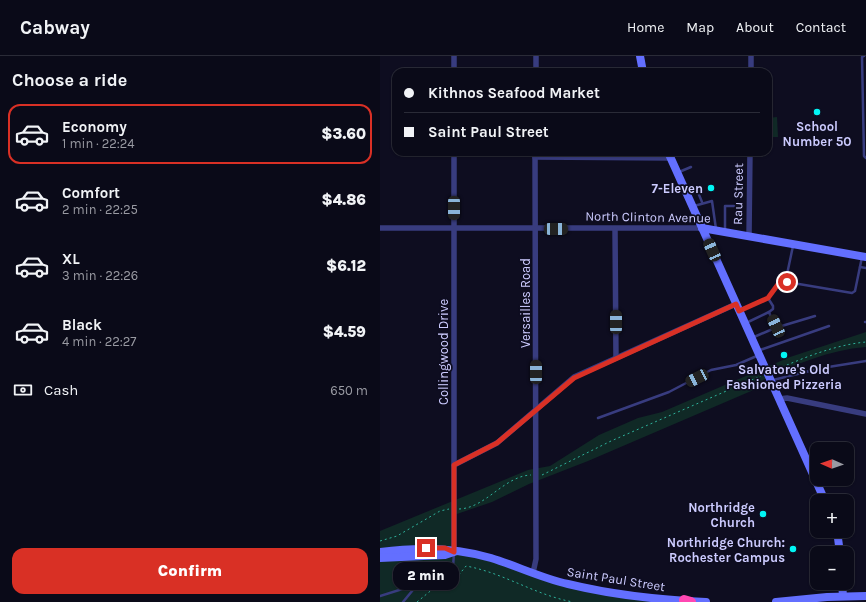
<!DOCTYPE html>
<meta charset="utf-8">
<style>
:root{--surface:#0a0a18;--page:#181825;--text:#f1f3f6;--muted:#999aa2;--line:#2a2b37;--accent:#d93025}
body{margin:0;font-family:Karla,sans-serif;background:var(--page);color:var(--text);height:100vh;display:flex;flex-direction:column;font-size:15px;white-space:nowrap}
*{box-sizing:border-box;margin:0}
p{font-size:13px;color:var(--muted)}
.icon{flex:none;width:22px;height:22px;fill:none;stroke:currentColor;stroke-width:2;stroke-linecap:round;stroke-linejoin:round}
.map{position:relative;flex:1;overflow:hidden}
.side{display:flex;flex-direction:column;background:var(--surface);width:380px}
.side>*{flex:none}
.hud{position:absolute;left:12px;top:12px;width:380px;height:88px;border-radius:12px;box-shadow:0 1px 3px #0004,0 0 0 1px var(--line);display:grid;align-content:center;height:88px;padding:0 12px;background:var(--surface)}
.needle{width:26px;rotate:272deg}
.fabs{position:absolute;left:430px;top:386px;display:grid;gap:8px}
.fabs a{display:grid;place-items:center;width:44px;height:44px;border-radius:8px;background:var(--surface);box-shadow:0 1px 3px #0004,0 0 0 1px var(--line);font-size:20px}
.end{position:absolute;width:18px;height:18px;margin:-9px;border:5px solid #d93025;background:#fff;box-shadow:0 0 0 2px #fff}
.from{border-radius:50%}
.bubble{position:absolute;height:28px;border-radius:12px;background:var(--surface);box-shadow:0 1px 3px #0004,0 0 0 1px var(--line);font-size:13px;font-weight:800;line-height:28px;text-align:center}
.car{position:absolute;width:12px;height:24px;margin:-12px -6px;border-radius:5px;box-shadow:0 0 3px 1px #0007;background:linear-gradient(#222 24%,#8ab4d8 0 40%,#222 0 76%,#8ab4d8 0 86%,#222 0)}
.hud b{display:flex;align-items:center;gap:14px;height:38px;font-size:15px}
.hud b+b{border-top:1px solid var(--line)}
.hud i{width:10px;height:10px;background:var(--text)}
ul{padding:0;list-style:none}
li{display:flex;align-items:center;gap:12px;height:60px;margin:0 8px 6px;padding:0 4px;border:2px solid transparent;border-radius:12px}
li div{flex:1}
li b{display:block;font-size:15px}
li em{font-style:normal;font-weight:800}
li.current{border-color:var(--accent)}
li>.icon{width:36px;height:36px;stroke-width:1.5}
h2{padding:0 12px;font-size:18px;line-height:48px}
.pay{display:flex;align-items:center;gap:10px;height:44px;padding:0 12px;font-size:15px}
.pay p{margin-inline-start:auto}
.cta{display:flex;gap:8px;margin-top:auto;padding:8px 12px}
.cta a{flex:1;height:46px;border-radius:12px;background:var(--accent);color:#fff;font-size:16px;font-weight:800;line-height:46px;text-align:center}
header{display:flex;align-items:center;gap:24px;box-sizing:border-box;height:56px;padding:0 20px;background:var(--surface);border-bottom:1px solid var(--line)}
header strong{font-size:19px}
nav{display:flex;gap:22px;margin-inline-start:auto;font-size:14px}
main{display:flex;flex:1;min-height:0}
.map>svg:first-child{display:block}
</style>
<header>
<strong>Cabway</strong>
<nav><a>Home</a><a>Map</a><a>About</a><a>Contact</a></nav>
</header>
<main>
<section class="side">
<h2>Choose a ride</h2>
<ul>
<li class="current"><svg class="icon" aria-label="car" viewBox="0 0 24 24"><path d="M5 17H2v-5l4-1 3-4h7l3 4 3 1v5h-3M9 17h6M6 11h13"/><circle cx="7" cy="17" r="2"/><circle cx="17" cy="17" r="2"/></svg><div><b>Economy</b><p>1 min · 22:24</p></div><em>$3.60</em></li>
<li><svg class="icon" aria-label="car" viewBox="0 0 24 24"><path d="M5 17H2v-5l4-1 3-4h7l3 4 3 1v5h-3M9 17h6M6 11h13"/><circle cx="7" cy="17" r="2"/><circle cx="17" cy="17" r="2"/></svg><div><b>Comfort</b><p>2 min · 22:25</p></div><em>$4.86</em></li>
<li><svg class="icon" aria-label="car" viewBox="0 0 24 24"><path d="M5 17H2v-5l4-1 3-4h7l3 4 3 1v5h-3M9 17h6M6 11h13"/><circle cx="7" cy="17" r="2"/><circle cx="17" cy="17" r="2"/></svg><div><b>XL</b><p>3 min · 22:26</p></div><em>$6.12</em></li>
<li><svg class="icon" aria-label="car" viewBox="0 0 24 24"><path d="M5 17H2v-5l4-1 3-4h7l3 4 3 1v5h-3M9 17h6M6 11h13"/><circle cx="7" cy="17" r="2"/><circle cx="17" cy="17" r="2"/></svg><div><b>Black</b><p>4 min · 22:27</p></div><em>$4.59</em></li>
</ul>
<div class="pay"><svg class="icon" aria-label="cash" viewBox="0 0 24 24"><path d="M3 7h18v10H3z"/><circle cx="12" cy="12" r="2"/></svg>Cash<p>650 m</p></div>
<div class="cta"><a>Confirm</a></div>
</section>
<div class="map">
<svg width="486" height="546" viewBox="0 0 486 546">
<rect width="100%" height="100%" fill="#0e0d20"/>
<!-- green -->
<g fill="#102926">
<polygon points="397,61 398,81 388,81 388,62"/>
<path d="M486,276V291C449,294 416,308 383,324L385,329L208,405L149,428L112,446L74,459V495L82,496L183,527L311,546H0V475L148,414L170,410L219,379L258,362L282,356L410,301Z"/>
</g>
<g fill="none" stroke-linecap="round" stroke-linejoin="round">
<!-- path -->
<g stroke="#2eb19b" stroke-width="1" stroke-dasharray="2 3" stroke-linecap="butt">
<path d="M393,315C423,302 454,289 486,286"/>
<polyline points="162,419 231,385 381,320"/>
<path d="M79,453C106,452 124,420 151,419"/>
<polyline points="0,485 17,480 60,455 69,453"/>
<path d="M37,546L54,532L78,520L86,510C124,517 155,539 193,546"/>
</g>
<!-- lane -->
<g stroke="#383c7f" stroke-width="2.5">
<polyline points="484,0 482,1 484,100 486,102"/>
<polyline points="314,96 318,96"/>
<polyline points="299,116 311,111"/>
<polyline points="317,134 322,146"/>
<polyline points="314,150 332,145 336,173"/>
<polyline points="345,175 345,150 354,150"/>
<polyline points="413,190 406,223 407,226 472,237 475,235 482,201"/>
<polyline points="480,211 486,212"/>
<polyline points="388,242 399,227 406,223"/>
<polyline points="360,254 388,242 393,250 393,253 389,256"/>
<polyline points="485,266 486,266"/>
<polyline points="366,267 389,256 395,272 374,281"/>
<polyline points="395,272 435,260"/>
<polyline points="380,294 449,270"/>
<polyline points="393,324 442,312 486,305"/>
<polyline points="218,362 289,336 331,314 356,309 379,299"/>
<polyline points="0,540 70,518 73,511 74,497"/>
<polyline points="23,546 37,529"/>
</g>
<!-- street -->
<g stroke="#383c7f" stroke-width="5.5">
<polyline points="74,0 74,16"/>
<polyline points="156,16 156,0"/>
<polyline points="371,16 371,0"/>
<polyline points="74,96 74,496"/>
<polyline points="155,101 291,102"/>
<polyline points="0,172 322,172"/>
<polyline points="235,173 236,302"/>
<polyline points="369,180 370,96"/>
<polyline points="399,343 407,342 486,358"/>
<polyline points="74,409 117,387 194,321 356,248"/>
<polyline points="153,517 156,503 155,96"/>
</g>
<!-- secondary -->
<g stroke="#636fff" stroke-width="8">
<polyline points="260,0 263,16"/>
<polyline points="288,96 445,445"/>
<polyline points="322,172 486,201"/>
<polyline points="457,475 460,497"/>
<path d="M0,496C38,491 74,491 111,502C137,510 161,522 188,528C233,539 280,544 326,546"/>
<polyline points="0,502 65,499 74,496"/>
<polyline points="462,527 463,540"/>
<polyline points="396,546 447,541 486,540"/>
</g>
<!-- highway -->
<polyline stroke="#ff47b2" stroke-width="10" points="304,544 311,546"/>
</g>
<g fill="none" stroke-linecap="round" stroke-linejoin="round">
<!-- route -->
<polyline stroke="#d93025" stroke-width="5" points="46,492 65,492 74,496 74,409 117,387 194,322 356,248 359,255 388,242 399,227 406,224 407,226"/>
</g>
<!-- markers -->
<g fill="#01f5f5" stroke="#0e0d20" stroke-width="1.5">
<circle cx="437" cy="56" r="4"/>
<circle cx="331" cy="132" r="4"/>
<circle cx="404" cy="299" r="4"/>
<circle cx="383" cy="458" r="4"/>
<circle cx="413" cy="493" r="4"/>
</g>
<g text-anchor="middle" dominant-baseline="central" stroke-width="3.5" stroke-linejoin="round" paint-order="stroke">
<!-- poi labels -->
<g font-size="13" font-weight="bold" fill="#cccbff" stroke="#0e0d20" text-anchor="end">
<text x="437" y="70" text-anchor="middle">School<tspan x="437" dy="15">Number 50</tspan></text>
<text x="323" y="132">7-Eleven</text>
<text x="404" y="313" text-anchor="middle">Salvatore's Old<tspan x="404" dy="15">Fashioned Pizzeria</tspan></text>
<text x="375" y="451">Northridge<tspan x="375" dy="15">Church</tspan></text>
<text x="405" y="486">Northridge Church:<tspan x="405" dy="15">Rochester Campus</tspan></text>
</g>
<!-- street labels -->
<g font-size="13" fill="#cccbff" stroke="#0e0d20">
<text transform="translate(358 138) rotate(-89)">Rau Street</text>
<text transform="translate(268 161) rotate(1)">North Clinton Avenue</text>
<text transform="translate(145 247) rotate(-90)">Versailles Road</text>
<text transform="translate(63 296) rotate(-90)">Collingwood Drive</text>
<text transform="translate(236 523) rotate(9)">Saint Paul Street</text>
</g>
</g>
</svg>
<div class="fabs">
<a><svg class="needle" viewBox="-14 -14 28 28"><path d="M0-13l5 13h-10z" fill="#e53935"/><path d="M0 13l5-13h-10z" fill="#999aa2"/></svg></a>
<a>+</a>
<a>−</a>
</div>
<i class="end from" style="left:407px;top:226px"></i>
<i class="end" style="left:46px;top:492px"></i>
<div class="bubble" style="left:13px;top:506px;width:66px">2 min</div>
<i class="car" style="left:74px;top:152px;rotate:180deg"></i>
<i class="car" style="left:176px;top:173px;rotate:90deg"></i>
<i class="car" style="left:332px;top:194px;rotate:336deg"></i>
<i class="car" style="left:236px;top:266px;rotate:0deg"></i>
<i class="car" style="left:396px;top:270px;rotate:335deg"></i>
<i class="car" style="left:156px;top:316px;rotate:0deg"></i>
<i class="car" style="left:317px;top:322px;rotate:243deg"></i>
<div class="hud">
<b><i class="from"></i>Kithnos Seafood Market</b>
<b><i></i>Saint Paul Street</b>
</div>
</div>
</main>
